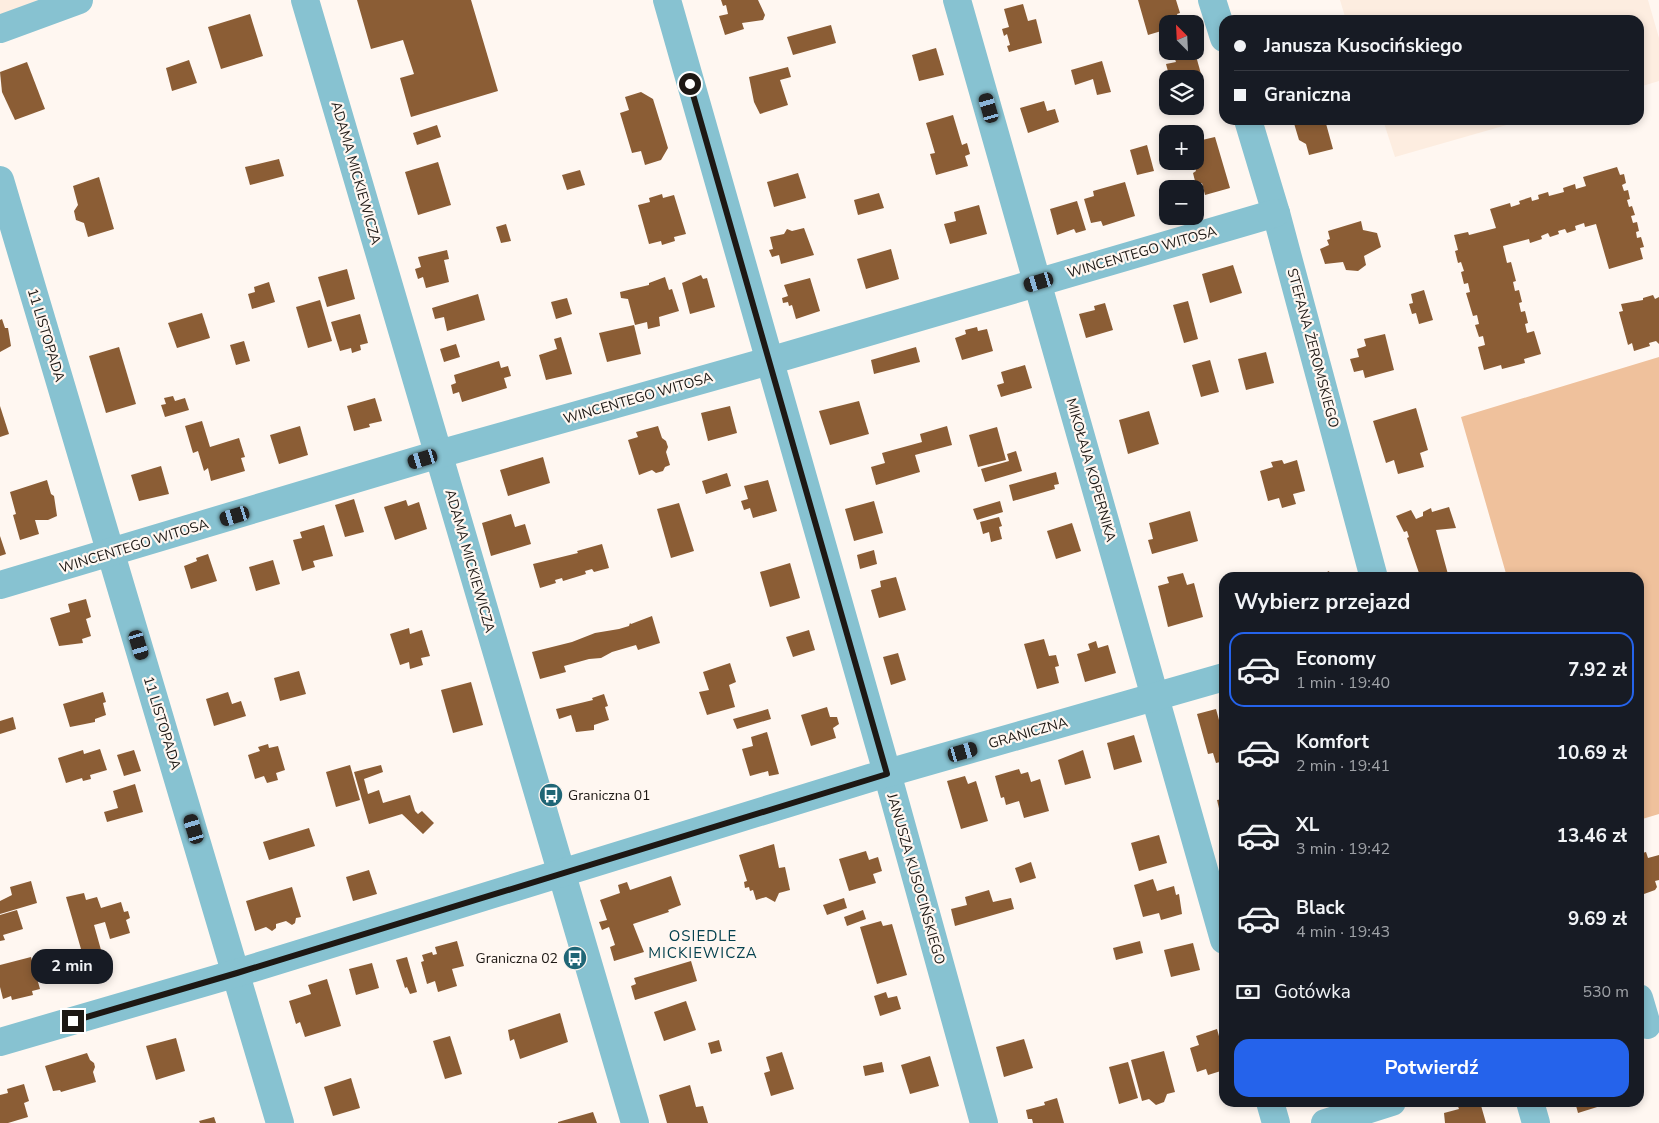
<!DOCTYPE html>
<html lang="pl">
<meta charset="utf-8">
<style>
:root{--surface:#171b24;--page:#20242c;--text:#f1f3f6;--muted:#9ea1a6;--line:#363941;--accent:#2563eb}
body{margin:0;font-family:"Nunito Sans",sans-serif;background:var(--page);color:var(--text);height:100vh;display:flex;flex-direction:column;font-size:19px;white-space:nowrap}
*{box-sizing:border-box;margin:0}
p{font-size:16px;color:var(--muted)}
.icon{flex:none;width:28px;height:28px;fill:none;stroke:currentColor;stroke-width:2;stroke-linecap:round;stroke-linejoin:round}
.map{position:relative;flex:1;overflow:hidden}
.panel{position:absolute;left:1219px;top:572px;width:425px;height:535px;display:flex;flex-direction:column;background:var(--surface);border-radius:15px;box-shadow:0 2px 8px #0003}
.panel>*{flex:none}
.banner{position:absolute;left:1219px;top:15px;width:425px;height:110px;border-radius:15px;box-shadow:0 2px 8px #0003;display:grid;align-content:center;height:110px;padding:0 15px;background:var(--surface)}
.needle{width:32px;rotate:336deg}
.controls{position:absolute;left:1159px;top:15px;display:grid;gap:10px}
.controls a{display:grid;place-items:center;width:45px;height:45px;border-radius:10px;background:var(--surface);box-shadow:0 2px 8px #0003;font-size:25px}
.end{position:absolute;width:22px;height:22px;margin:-11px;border:6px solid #1d1814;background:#fff;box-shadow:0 0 0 2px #fff}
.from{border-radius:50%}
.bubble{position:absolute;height:35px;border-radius:15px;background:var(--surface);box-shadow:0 2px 8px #0003;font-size:16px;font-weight:700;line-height:35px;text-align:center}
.car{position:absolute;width:15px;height:30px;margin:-15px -8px;border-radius:6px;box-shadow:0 0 4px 1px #0007;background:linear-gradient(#222 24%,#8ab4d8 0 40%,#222 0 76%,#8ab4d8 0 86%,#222 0)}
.banner b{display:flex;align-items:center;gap:18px;height:48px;font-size:19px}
.banner b+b{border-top:1px solid var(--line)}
.banner i{width:12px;height:12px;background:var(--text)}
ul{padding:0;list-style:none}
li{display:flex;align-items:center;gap:15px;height:75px;margin:0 10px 8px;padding:0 5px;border:2px solid transparent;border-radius:15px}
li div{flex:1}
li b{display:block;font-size:19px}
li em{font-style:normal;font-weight:700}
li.active{border-color:var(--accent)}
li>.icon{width:45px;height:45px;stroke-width:1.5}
h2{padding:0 15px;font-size:22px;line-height:60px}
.pay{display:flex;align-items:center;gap:12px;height:55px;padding:0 15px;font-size:19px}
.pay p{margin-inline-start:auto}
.button{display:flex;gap:10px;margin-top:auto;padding:10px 15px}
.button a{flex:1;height:58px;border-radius:15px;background:var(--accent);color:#fff;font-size:20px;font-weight:700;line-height:58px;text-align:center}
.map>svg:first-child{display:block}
</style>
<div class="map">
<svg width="1659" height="1123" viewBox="0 0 1659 1123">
<rect width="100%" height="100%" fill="#fff7f1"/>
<!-- built -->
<g fill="#fdede0">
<polygon points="0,0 45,0 0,17"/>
<polygon points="1340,0 1648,0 1659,38 1659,81 1639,87 1639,20 1346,20"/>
<polygon points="1383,120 1524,120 1395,157"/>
</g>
<!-- green -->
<polygon fill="#efc19c" points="1659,357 1659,814 1639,820 1639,578 1507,577 1461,417"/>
<!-- building -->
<g fill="#8b5d35">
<polygon points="357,0 471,0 498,91 411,117 400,78 414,74 403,40 371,49"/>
<polygon points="721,0 758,0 765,15 763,20 742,23 744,29 725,35 719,16 728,14 726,5 723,6"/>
<polygon points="1138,0 1176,0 1180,13 1177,14 1180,24 1168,24 1168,29 1148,35"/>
<polygon points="1023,4 1028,21 1036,19 1042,43 1009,52 1007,46 1010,45 1007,34 1004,36 1002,29 1009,27 1004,9"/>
<polygon points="250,14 263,56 221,69 208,27"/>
<polygon points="831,25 836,43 793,55 787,37"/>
<polygon points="936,48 944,75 919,81 912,55"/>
<polygon points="1184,51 1186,58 1196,56 1203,81 1195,84 1195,79 1170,79 1166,64 1176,62 1173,54"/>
<polygon points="189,60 197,83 172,91 166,68"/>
<polygon points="1102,61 1111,92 1097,95 1093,79 1075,85 1071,70"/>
<polygon points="27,62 45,109 15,120 2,92 0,72"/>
<polygon points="788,67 791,77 780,80 788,105 760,114 754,102 749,77"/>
<polygon points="641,92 653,99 668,148 661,160 645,165 641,151 632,153 620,113 629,110 625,97"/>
<polygon points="1044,101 1047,111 1055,109 1059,122 1028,133 1020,108"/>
<polygon points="953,115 962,145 967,143 970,154 965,156 968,166 936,175 930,154 935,153 926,123"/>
<polygon points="1293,120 1325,120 1333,149 1309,155 1306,144 1299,140"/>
<polygon points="437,125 441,137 417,145 413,133"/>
<polygon points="1201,136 1202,140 1215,137 1230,188 1205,195 1202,183 1196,185 1193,173 1196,171 1193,161 1195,161 1195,138"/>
<polygon points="1147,145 1154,171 1137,175 1130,150"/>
<polygon points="279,159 284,176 250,185 245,167"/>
<polygon points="438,162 451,205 418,215 405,172"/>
<polygon points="1617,167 1620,175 1624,174 1626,183 1622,185 1624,191 1628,190 1630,199 1627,200 1629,207 1632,206 1635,215 1631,216 1633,223 1637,222 1639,231 1636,232 1637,238 1641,237 1644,247 1640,248 1643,259 1609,269 1596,224 1585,227 1584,223 1575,226 1576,230 1567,233 1565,229 1558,231 1559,234 1550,237 1548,233 1541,236 1542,239 1530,243 1529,239 1503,246 1507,263 1511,262 1516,281 1513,282 1515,291 1519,290 1522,302 1519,303 1521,312 1525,311 1528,323 1525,324 1527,333 1534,331 1541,354 1524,359 1525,363 1502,369 1501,365 1484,370 1478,347 1485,345 1483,336 1479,337 1475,325 1479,324 1477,315 1473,316 1466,293 1470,292 1468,283 1464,284 1461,272 1464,271 1461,262 1458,263 1455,251 1458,250 1454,235 1468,232 1469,235 1496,228 1490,209 1510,203 1511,207 1520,204 1519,201 1531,197 1532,201 1539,199 1538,195 1548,192 1549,196 1564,192 1563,188 1575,184 1576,189 1586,186 1583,177"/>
<polygon points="580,170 585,185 567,190 562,175"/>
<polygon points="798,173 806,198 774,207 767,182"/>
<polygon points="99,177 114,229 88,237 84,223 76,220 74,211 78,205 73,186"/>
<polygon points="1125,182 1135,216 1103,226 1101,221 1091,223 1084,199 1094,196 1093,191"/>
<polygon points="879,193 884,208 858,215 854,200"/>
<polygon points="662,194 663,198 674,195 686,234 674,237 675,241 662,245 661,241 649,244 638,205 650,202 649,198"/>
<polygon points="1077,201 1086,230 1076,233 1074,229 1057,235 1050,209"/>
<polygon points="979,205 987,234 950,244 944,224 956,221 954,212"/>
<polygon points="1361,221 1363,230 1377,233 1381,247 1364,256 1366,265 1358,271 1346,270 1343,262 1325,264 1320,249 1329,245 1327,240 1330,239 1328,231"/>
<polygon points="506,224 511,241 501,243 496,227"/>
<polygon points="804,228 814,255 781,264 779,255 772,257 769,250 773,249 770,237 784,234 787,229 792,231"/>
<polygon points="891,249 899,279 866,289 857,259"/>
<polygon points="447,250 449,259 444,260 449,282 426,288 423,277 418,279 415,269 421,267 418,257"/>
<polygon points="1233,265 1242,293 1210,303 1202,274"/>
<polygon points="347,269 355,299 327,307 318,277"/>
<polygon points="701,275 703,279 707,278 715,307 690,314 682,283"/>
<polygon points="665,277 669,290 672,289 679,311 659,317 660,326 648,329 647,322 635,325 628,299 621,298 620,292 649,285 649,283"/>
<polygon points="810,278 820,311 796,319 792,305 789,306 788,302 783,303 782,298 788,296 784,285"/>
<polygon points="269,282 275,302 252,309 248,294 255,292 254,287"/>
<polygon points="1424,290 1433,320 1419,324 1416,313 1412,314 1409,304 1413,303 1411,294"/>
<polygon points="478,294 485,320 447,331 444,317 435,319 432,308"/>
<polygon points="1653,295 1655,299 1659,297 1659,344 1656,341 1649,343 1650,346 1634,351 1632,343 1628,345 1619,312 1623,311 1621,304 1643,300 1643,298"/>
<polygon points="567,298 572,314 556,319 551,302"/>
<polygon points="320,300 332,341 308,348 296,307"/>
<polygon points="1188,301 1198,339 1184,343 1173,305"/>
<polygon points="1105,303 1113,330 1086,338 1079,314 1095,310 1094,306"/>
<polygon points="202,313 210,338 177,348 168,323"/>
<polygon points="360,314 368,343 360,345 361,350 352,353 351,348 340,351 331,322"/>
<polygon points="2,319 5,328 8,328 11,346 0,352 0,320"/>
<polygon points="634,325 641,354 607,362 599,333"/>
<polygon points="977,327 978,331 987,329 993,351 962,360 955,338 966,334 965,330"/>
<polygon points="1385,334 1394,370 1365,378 1363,370 1354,372 1350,359 1359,357 1357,349 1366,346 1364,339"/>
<polygon points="561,337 572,374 546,380 539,355 557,349 554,339"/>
<polygon points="244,341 250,361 236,365 230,345"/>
<polygon points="456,344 460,357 444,362 440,349"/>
<polygon points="119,347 136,404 106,413 89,356"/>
<polygon points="916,347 920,362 874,374 871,360"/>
<polygon points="1266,352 1274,383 1246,390 1238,359"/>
<polygon points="1210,360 1219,392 1201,397 1192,365"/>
<polygon points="499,361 501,368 508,366 511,376 504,378 507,388 462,402 459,392 453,394 451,385 456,383 454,375"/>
<polygon points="1025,365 1032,388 1001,397 997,385 1004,383 1001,372"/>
<polygon points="173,396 175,401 185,398 189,410 165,417 161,405 166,404 164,398"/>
<polygon points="375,398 382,421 369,424 370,427 354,431 347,406"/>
<polygon points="859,401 869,434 830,445 819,411"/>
<polygon points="0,406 9,434 0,437"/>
<polygon points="730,406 737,433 708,441 701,413"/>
<polygon points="1416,408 1428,450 1420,453 1424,467 1398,474 1394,460 1386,463 1373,421"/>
<polygon points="1149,411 1159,444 1128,454 1119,420"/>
<polygon points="202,421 210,447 239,438 245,457 241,458 245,471 211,481 208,468 204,471 198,451 193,453 185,426"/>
<polygon points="300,426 308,455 279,464 270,435"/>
<polygon points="658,426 662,438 666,441 668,447 666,452 670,465 665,467 663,471 656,473 652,470 639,475 628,440 638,437 636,432"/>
<polygon points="947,426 952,445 915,455 920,472 876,485 871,467 885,463 882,453 922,442 920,434"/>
<polygon points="997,427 1006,460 978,467 969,435"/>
<polygon points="1016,451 1022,471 985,482 981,469 1009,461 1007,454"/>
<polygon points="543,457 550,483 508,496 500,470"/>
<polygon points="1282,460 1284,464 1297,460 1305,491 1293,494 1296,504 1282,508 1279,498 1268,501 1260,471 1273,467 1271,462"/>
<polygon points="161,466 169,494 139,501 131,475"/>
<polygon points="1056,472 1059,484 1054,485 1055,489 1013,501 1009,485"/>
<polygon points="727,473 731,486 706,494 702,481"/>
<polygon points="47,480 51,494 54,496 57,516 48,520 35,520 39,534 20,540 13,515 16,514 10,492"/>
<polygon points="768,480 777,511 753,518 750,508 744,510 741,501 748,499 744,486"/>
<polygon points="354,499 364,532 345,537 335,505"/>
<polygon points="406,500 408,506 419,502 427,529 395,540 384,507"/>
<polygon points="874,501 883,533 854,541 845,509"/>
<polygon points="1000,501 1003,512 977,520 973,509"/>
<polygon points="679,503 694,551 671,558 657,509"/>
<polygon points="1449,507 1456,528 1436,530 1449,578 1433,578 1432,572 1420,576 1407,538 1409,537 1407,531 1404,532 1396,516 1411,510 1416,519 1423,516 1423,512 1431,508 1432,512"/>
<polygon points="1190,511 1198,541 1152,554 1148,540 1153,539 1149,523"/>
<polygon points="511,514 515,527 525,524 531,544 491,556 482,523"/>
<polygon points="999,517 1002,526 999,527 1002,539 991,542 989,532 983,534 980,522"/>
<polygon points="1072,523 1081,551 1056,559 1047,531"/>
<polygon points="324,525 333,556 313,561 315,567 302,571 293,540 302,538 300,532"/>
<polygon points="0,536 6,554 0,556"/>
<polygon points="602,544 609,568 594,572 592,569 585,571 586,574 563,581 562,578 555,580 556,583 540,588 533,564 578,553 577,551"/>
<polygon points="874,550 877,564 860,569 857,555"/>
<polygon points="208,554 217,581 191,589 184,566 197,561 196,558"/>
<polygon points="273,560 280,584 256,591 249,567"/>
<polygon points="790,563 800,598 770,607 760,572"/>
<polygon points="1328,571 1335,575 1345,573 1346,578 1325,578"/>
<polygon points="1183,573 1187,585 1194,583 1203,617 1168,627 1158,586 1169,583 1167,577"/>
<polygon points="896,577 906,610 879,618 871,590 881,587 880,581"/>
<polygon points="86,599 91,617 86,619 91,636 82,639 83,643 59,646 50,618 70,612 68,604"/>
<polygon points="652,616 660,643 638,650 636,645 612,652 601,658 589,659 564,666 566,672 540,679 532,652 572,642 595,633 619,629 629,626 630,623 631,624"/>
<polygon points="409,628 410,634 422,630 430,656 421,658 423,665 410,669 409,662 400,665 390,634"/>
<polygon points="809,630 815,650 793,657 786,637"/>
<polygon points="1044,639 1049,656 1056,655 1059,666 1055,667 1059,683 1037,689 1024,644"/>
<polygon points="1096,641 1098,648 1108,645 1116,673 1085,682 1077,654 1090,650 1088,644"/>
<polygon points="898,653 906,680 891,685 883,657"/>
<polygon points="730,663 736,682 729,685 735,707 707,715 699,692 709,690 703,672"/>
<polygon points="299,671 306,694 280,701 274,678"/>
<polygon points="471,682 483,725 453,733 441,690"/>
<polygon points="103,692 106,702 103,703 106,715 95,719 95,722 70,727 63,704"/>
<polygon points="228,692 232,704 241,701 246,716 214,726 206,699"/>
<polygon points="604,694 608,706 605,707 609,720 594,725 594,730 576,732 571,715 559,719 556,709 593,700 592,698"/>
<polygon points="827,707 830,717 837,717 839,724 833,728 836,738 811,746 801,715"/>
<polygon points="768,709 771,719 737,729 733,719"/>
<polygon points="1216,709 1219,720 1224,719 1224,761 1216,763 1213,753 1208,754 1197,714"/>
<polygon points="13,717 16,729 0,734 0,721"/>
<polygon points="767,732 779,774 769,776 768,771 750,776 742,749 753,746 751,737"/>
<polygon points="1134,735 1142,762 1114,770 1107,743"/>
<polygon points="268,744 269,748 278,746 285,770 276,773 278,780 267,783 264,776 255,779 248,755 260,751 258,747"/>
<polygon points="100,749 107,770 90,775 91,779 83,781 82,778 66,783 58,758 83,750 84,754"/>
<polygon points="134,750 141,771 124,776 117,755"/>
<polygon points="1083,750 1091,778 1065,785 1058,760"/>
<polygon points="350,765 360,800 336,807 326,772"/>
<polygon points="381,765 383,772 364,779 368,794 379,790 383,803 410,795 415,811 418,814 422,811 434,823 423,834 402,814 369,824 354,772"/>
<polygon points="1019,769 1021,774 1028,772 1031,782 1040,779 1049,811 1024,818 1019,801 1006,805 1004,797 1001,798 995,776"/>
<polygon points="965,776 968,784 976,781 988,821 961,829 947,781"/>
<polygon points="135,784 143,812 107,822 104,812 118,808 113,791"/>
<polygon points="1224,799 1224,821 1222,821 1217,800"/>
<polygon points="309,828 315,846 269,860 263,842"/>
<polygon points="1159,835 1167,863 1139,871 1131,843"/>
<polygon points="774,844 779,868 785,867 790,890 779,893 775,902 766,897 756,900 753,890 750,891 749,887 745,888 744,882 747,881 739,855"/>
<polygon points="866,851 869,860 878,857 882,871 873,874 876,883 849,891 839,859"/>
<polygon points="1646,852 1648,858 1659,855 1659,880 1655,881 1657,887 1655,890 1644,894 1639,893 1639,854"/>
<polygon points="1031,862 1036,878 1020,883 1015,868"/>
<polygon points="369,870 377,894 353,901 346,877"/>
<polygon points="671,876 681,905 668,910 669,912 633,924 644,952 614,961 610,947 615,945 609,927 602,930 599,922 607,920 600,900 620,893 618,885 627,882 630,890"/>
<polygon points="1153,879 1157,891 1174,886 1176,895 1179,894 1182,914 1161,920 1159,913 1143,917 1134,885"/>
<polygon points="31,881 37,903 0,914 0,901 12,895 10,887"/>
<polygon points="292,887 301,917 296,918 295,923 292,925 286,921 276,924 276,928 272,931 266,927 255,931 246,901"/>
<polygon points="989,890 993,902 1011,898 1014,909 955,926 951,909 967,905 965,897"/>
<polygon points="84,893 86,900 97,897 101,908 121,902 124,912 128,911 130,918 126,920 130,933 110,939 105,922 94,925 101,950 83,956 66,897"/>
<polygon points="844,898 847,908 827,915 823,905"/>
<polygon points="17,910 23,929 3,935 5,940 0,941 0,915"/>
<polygon points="863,910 866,919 847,926 844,917"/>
<polygon points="881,921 883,926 892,924 907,975 877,984 860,927"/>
<polygon points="457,941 464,966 452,969 457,986 438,992 435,981 427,984 421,962 424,961 422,955 432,952 433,955 437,954 435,947"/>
<polygon points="1140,941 1143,953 1116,960 1113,948"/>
<polygon points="1193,943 1200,970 1171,977 1164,950"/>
<polygon points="31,957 40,989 32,991 33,995 12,1000 11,996 3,999 0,987 0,965"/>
<polygon points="407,957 417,992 410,994 407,987 405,988 396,960"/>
<polygon points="691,961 697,981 635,1000 631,986 636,984 634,978"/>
<polygon points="372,963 379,988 356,995 349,969"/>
<polygon points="327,979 341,1026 305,1037 300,1022 296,1024 289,1001 311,994 308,985"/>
<polygon points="886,992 888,998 897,996 901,1009 880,1016 874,996"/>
<polygon points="686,1001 696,1030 664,1041 654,1012"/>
<polygon points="560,1013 568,1042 520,1059 514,1039 510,1041 508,1030"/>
<polygon points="1217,1029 1224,1054 1224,1070 1208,1075 1206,1069 1197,1072 1190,1048 1199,1045 1196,1036"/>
<polygon points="450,1036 462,1074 445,1079 433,1041"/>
<polygon points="176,1038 185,1071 156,1080 146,1046"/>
<polygon points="1024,1039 1033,1068 1004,1077 996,1047"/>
<polygon points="719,1040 722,1051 711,1054 708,1043"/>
<polygon points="1164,1051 1175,1092 1167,1094 1164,1102 1156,1105 1149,1099 1142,1101 1131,1060"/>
<polygon points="782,1052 794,1089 771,1096 764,1073 770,1071 766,1057"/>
<polygon points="87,1053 90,1060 94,1063 95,1067 93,1072 96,1082 61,1092 60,1090 53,1091 45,1066"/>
<polygon points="930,1056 939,1086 910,1094 901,1065"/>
<polygon points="882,1062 884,1072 865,1076 863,1066"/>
<polygon points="1128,1062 1138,1098 1119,1104 1109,1067"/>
<polygon points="351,1078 360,1108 333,1116 324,1087"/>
<polygon points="24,1084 29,1101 24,1103 28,1117 8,1123 0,1123 0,1095 8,1093 7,1089"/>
<polygon points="690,1085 696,1107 703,1106 708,1123 667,1123 659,1095"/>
<polygon points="1057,1098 1064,1123 1033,1123 1032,1119 1028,1119 1026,1110 1045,1105 1044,1102"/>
<polygon points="1462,1102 1480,1102 1486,1123 1445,1123 1444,1113 1459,1109 1457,1104"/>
<polygon points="1575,1102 1610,1102 1610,1103 1578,1113"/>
<polygon points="593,1112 597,1123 558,1123 558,1122"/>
<polygon points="214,1117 216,1123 200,1123 199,1121"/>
</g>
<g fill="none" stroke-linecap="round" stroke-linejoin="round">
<!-- minor -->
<g stroke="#87c2d1" stroke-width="28">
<polyline points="305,0 635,1123"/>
<polyline points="667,0 884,762 984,1123"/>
<polyline points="957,0 1224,940"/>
<polyline points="1212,0 1224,38"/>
<polyline points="0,29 79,0"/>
<polyline points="1248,120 1276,213 1374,578"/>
<polyline points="0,180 280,1123"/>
<polyline points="0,585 439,454 769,361 1276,213"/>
<polyline points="1639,998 1647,1025"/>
<polyline points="0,1042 237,973 870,778 1224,677"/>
<polyline points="1270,1102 1276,1123"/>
<polyline points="1530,1102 1536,1123"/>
<polyline points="1325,1123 1392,1102"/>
</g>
</g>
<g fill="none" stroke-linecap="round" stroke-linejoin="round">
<!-- route -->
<polyline stroke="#1d1814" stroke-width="6" points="73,1021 237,973 887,774 690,84"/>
</g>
<!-- icons -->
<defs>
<g id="bus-disc" transform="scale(1.25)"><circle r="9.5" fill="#206676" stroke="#fff7f1"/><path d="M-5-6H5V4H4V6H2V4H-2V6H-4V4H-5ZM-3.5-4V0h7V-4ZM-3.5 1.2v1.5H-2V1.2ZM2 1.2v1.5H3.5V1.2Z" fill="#fff"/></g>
</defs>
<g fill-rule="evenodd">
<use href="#bus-disc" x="551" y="795"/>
<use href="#bus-disc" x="575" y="958"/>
</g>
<g text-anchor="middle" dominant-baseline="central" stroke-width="4.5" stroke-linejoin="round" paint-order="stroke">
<!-- street labels -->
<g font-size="14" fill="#1d1814" stroke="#fff7f1">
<text transform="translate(356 173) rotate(74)">ADAMA MICKIEWICZA</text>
<text transform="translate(1142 252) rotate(-16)">WINCENTEGO WITOSA</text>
<text transform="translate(46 335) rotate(73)">11 LISTOPADA</text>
<text transform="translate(1313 348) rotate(75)">STEFANA ŻEROMSKIEGO</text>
<text transform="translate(638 398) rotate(-16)">WINCENTEGO WITOSA</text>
<text transform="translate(1091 470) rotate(74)">MIKOŁAJA KOPERNIKA</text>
<text transform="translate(134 546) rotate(-17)">WINCENTEGO WITOSA</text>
<text transform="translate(470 561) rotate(74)">ADAMA MICKIEWICZA</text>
<text transform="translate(162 723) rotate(73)">11 LISTOPADA</text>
<text transform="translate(1028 733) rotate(-16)">GRANICZNA</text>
<text transform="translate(916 879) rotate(74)">JANUSZA KUSOCIŃSKIEGO</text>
</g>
<!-- poi labels -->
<g font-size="14" fill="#1d1814" stroke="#fff7f1" text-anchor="start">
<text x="568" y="795">Graniczna 01</text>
<text x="558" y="958" text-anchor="end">Graniczna 02</text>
</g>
<!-- neighbourhood labels -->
<g font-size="15" letter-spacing="1" fill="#05424f" stroke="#fff7f1">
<text x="703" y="936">OSIEDLE<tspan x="703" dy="17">MICKIEWICZA</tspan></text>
</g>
</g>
</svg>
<div class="controls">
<a><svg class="needle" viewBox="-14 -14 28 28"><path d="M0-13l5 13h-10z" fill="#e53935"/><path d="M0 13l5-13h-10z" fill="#9ea1a6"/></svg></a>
<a><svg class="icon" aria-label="layers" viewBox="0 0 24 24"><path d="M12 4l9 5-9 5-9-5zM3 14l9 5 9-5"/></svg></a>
<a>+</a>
<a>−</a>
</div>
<i class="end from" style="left:690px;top:84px"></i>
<i class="end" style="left:73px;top:1021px"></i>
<div class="bubble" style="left:31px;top:949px;width:82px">2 min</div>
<i class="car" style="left:989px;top:108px;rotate:344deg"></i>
<i class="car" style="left:1039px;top:282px;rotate:253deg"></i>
<i class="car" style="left:423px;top:459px;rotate:253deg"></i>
<i class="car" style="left:235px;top:516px;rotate:253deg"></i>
<i class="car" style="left:139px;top:645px;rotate:163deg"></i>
<i class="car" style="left:963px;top:752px;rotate:74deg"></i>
<i class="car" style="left:194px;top:829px;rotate:343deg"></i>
<div class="banner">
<b><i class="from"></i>Janusza Kusocińskiego</b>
<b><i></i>Graniczna</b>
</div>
<section class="panel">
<h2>Wybierz przejazd</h2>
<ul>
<li class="active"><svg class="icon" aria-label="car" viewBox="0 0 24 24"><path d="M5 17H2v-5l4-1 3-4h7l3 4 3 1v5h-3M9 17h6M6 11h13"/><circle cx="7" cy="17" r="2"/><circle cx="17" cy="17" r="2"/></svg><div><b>Economy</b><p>1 min · 19:40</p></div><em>7.92 zł</em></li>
<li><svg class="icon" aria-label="car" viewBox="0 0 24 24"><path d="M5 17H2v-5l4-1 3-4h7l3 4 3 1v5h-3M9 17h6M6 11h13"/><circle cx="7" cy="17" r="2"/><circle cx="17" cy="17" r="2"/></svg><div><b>Komfort</b><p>2 min · 19:41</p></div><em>10.69 zł</em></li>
<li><svg class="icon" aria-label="car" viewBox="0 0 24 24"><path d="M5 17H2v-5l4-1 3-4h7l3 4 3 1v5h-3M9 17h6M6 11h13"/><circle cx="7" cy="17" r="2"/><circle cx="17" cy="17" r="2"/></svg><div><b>XL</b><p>3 min · 19:42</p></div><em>13.46 zł</em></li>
<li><svg class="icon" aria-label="car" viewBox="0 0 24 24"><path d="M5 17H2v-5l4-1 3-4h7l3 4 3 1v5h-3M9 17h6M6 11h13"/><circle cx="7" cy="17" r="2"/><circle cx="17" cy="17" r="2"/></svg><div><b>Black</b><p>4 min · 19:43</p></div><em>9.69 zł</em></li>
</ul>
<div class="pay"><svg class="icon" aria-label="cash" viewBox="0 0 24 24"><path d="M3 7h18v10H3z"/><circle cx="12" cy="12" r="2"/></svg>Gotówka<p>530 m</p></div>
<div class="button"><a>Potwierdź</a></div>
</section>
</div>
